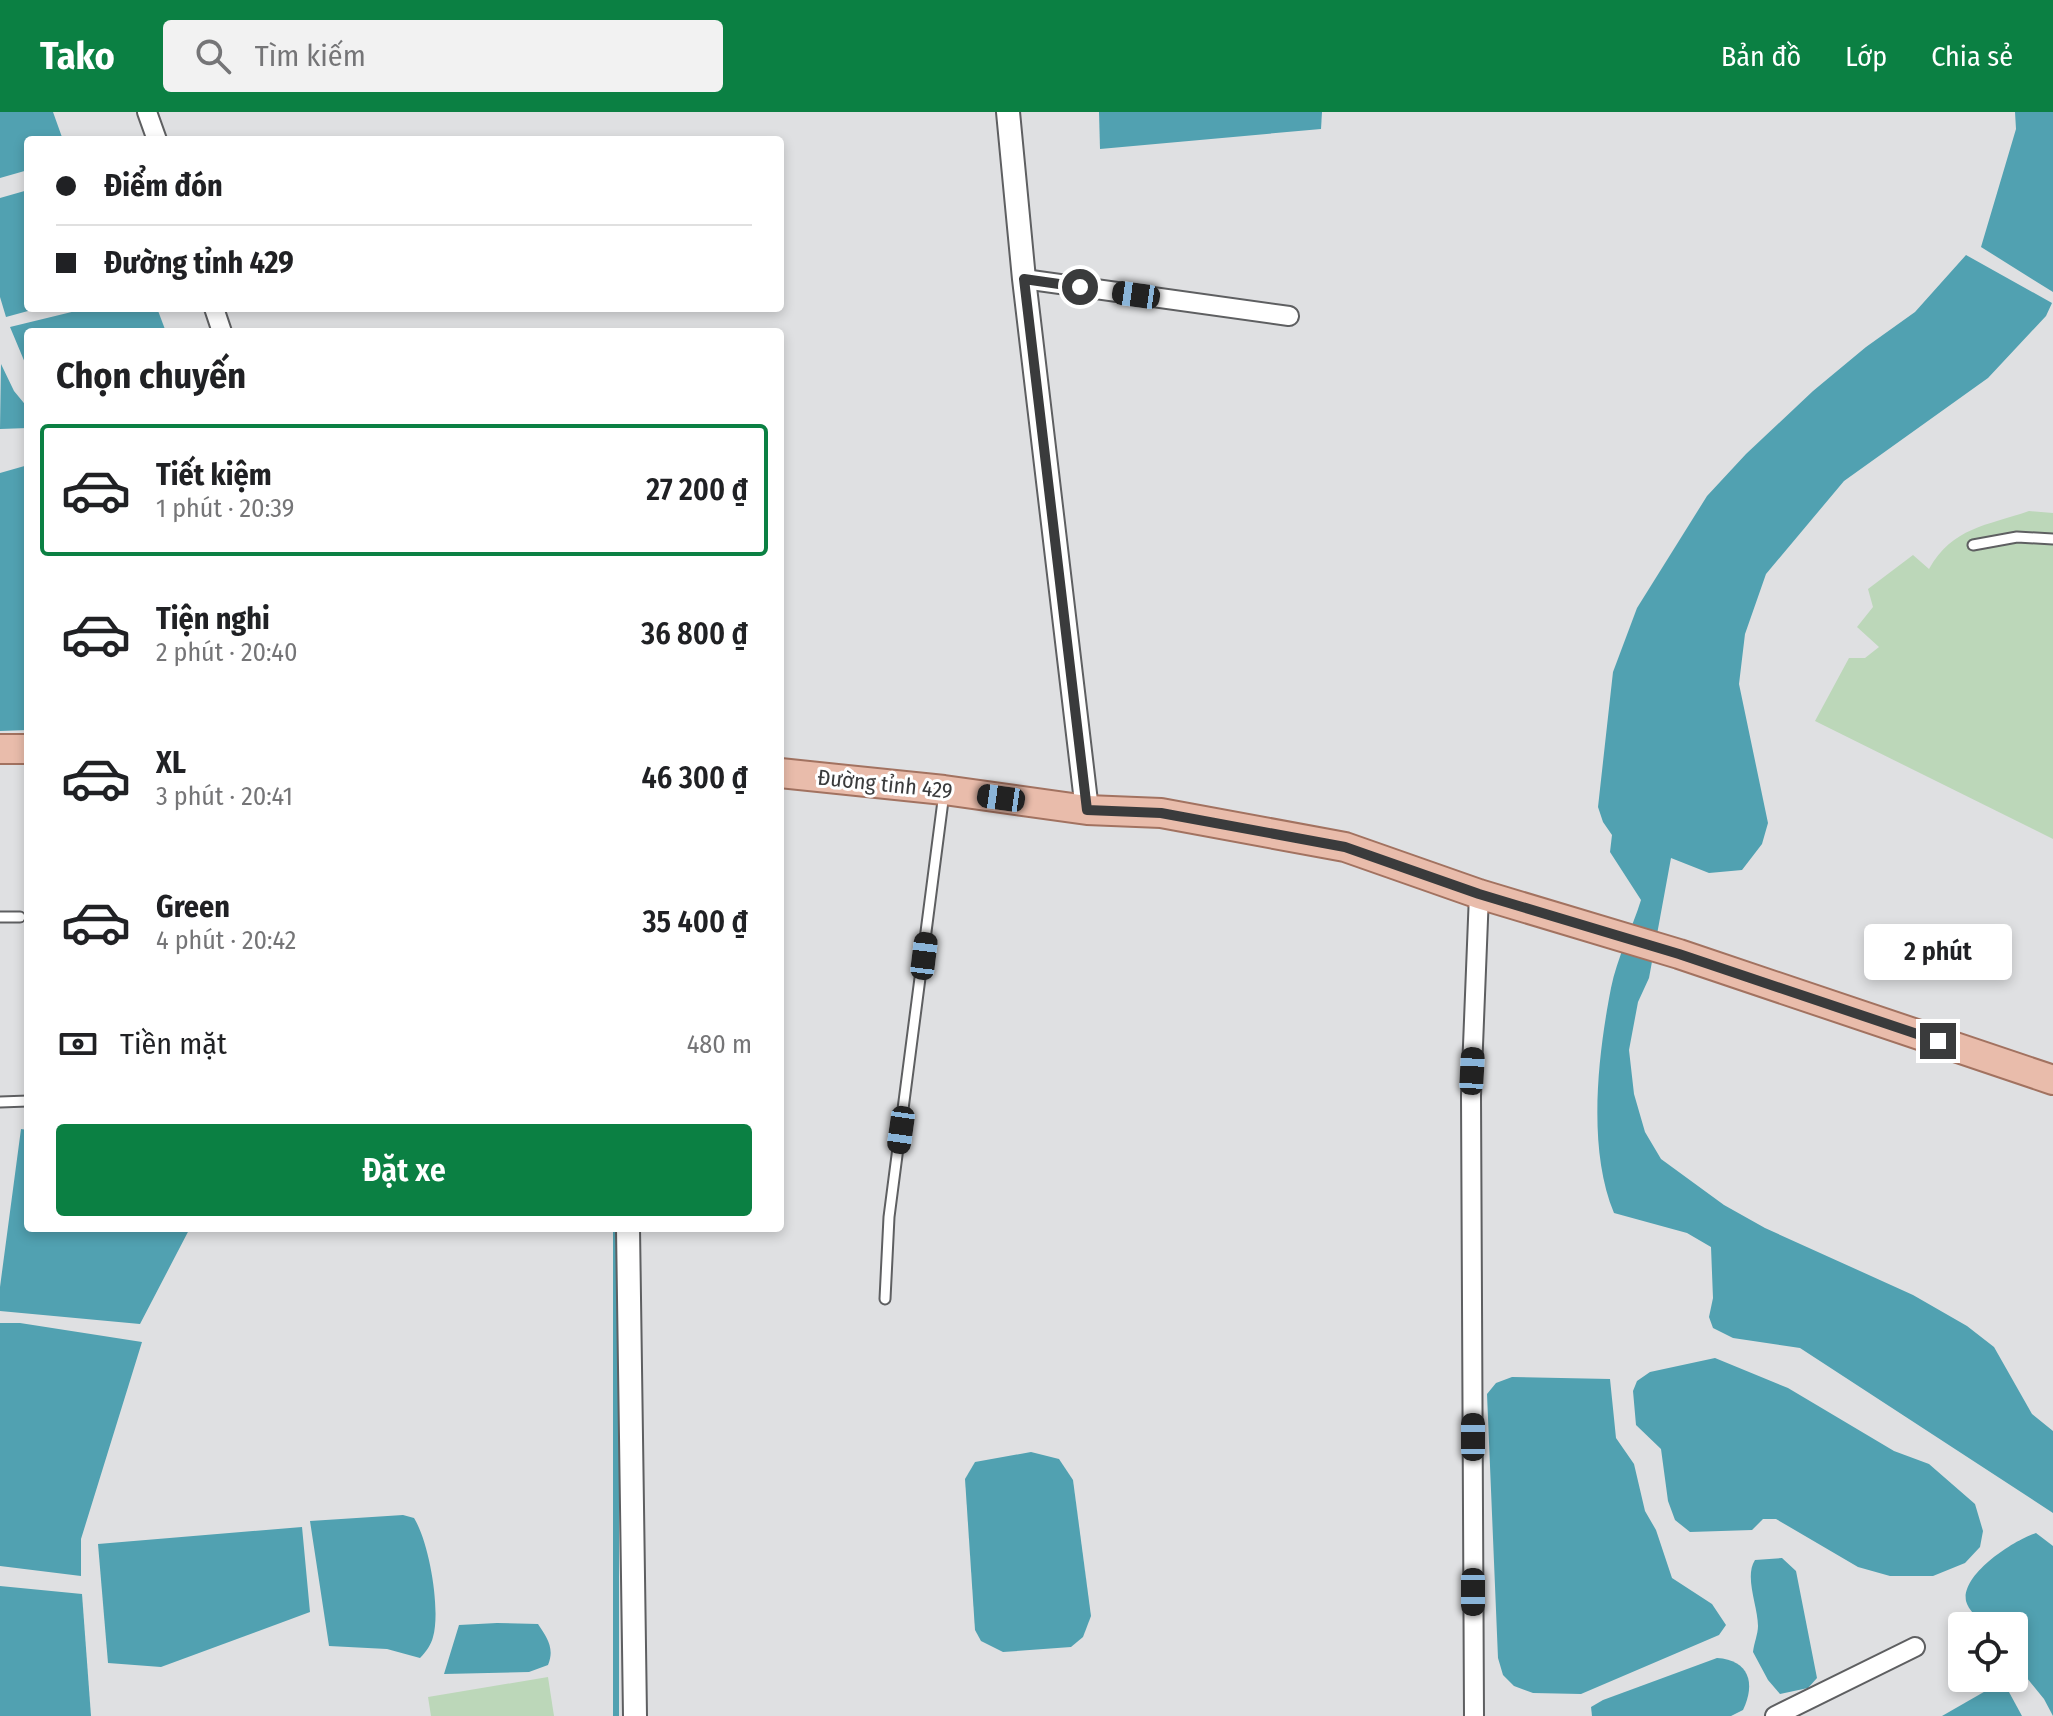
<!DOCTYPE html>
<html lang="vi">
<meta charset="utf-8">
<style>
:root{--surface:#fff;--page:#f2f2f2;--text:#202124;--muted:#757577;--line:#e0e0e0;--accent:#0b8043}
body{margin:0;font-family:"Fira Sans Condensed",sans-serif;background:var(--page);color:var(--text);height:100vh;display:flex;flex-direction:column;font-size:30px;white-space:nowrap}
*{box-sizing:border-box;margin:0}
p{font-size:26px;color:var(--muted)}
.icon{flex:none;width:44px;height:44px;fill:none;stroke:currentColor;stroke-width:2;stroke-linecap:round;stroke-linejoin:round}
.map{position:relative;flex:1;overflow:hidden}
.panel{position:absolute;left:24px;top:216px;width:760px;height:904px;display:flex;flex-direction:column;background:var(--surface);border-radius:8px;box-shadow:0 4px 12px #0003}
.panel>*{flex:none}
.guide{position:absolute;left:24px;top:24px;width:760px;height:176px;border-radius:8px;box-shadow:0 4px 12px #0003;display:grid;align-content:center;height:176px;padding:0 32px;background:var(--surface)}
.controls{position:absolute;left:1948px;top:1500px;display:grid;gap:16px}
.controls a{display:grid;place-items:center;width:80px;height:80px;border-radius:8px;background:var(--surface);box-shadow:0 4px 12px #0003;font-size:40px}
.end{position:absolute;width:36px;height:36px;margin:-18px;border:10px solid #3a3b3c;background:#fff;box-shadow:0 0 0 4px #fff}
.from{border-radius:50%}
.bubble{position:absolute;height:56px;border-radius:8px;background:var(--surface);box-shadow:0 4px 12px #0003;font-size:26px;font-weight:600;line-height:56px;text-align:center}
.car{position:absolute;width:24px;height:48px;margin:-24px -12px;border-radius:10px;box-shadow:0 0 6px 2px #0007;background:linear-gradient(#222 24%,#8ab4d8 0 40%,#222 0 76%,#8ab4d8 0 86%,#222 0)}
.guide b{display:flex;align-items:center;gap:28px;height:76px;font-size:30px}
.guide b+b{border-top:2px solid var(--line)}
.guide i{width:20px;height:20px;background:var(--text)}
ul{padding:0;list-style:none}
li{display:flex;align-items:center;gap:24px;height:132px;margin:0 16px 12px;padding:0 16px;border:4px solid transparent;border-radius:8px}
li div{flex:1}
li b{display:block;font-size:30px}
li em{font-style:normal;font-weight:600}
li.active{border-color:var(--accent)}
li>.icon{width:72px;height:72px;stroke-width:1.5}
h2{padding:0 32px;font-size:36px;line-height:96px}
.pay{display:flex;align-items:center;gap:20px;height:88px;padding:0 32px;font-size:30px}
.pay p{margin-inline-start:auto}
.cta{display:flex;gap:16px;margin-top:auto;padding:16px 32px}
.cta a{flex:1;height:92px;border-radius:8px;background:var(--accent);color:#fff;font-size:32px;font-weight:600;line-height:92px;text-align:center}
header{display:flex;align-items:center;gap:48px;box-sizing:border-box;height:112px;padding:0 40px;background:var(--accent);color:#fff}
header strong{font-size:38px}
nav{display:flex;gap:44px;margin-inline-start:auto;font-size:28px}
.search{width:560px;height:72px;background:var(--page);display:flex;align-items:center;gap:20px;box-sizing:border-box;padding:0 28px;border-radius:8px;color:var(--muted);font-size:30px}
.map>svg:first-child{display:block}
</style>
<header>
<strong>Tako</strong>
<div class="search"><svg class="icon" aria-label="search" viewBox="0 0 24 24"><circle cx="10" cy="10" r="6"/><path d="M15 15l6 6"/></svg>Tìm kiếm</div>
<nav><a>Bản đồ</a><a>Lớp</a><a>Chia sẻ</a></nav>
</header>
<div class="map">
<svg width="2053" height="1604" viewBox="0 0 2053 1604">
<rect width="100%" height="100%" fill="#dfe0e2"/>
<!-- green -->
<g fill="#bcd7b9">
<path d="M2029,399L2053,401V727L1815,609L1849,546H1865L1879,535L1857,515L1873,495L1868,477L1913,443L1929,457C1953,415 1986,414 2029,399Z"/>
<polygon points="548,1565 554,1604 431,1604 428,1585"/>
</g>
<!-- water -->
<g fill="#51a1b1">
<polygon points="0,0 53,0 63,28 28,28 28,58 0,66"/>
<polygon points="1099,0 1322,0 1321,17 1100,37"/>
<polygon points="2015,0 2053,0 2053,180 1981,135 2016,17"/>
<polygon points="28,78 28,196 39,196 6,205 0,185 0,86"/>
<path d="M1966,143L2052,191L2046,204L1988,266L1844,369L1766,462L1745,522L1739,572L1768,711L1762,732L1742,758L1709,761L1671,746L1649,866L1638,890L1629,938L1634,982L1645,1020L1661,1047L1724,1093L1765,1116L1913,1183L1967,1214L1994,1235L2032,1302L2053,1319V1401L1800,1236L1733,1226L1713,1216L1709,1205L1713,1186L1711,1135L1687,1121L1614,1101C1587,1036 1598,943 1611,876C1617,846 1632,817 1641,788L1610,740L1612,723L1603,710L1598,695L1613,560L1637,496L1707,384L1746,342L1813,279L1866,235L1915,200Z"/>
<polygon points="88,196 157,196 166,220 28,220 28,258 10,215"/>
<polygon points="1,252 14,279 28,296 28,316 0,317"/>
<polygon points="28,353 28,618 0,619 0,361"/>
<polygon points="21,1017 28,1018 28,1116 190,1116 140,1212 0,1199 0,1175"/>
<polygon points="0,1211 20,1211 142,1230 81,1427 81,1464 0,1454"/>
<polygon points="1715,1246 1788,1276 1894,1339 1929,1352 1975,1392 1983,1419 1980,1435 1965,1451 1933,1464 1890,1464 1858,1455 1776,1407 1763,1407 1752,1418 1690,1420 1675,1408 1668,1389 1661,1337 1636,1313 1633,1279 1637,1269 1650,1260"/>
<polygon points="1512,1265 1610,1267 1616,1326 1634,1352 1645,1399 1656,1418 1672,1466 1712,1492 1726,1513 1719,1523 1581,1582 1533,1581 1514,1574 1503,1563 1498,1546 1487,1282 1496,1271"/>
<polygon points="1031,1340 1059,1347 1073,1368 1091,1504 1083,1525 1071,1535 1003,1540 981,1529 975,1518 965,1367 975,1350"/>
<path d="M403,1403L414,1406C429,1430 441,1497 433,1525C431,1533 426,1540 420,1546L387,1537L329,1534L310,1409Z"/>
<polygon points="302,1415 310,1500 161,1555 108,1551 98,1432"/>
<path d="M2036,1421L2053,1434V1604L2044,1587L2014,1550V1514H1985C1979,1507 1968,1498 1966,1489C1961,1462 2014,1428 2036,1421Z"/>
<path d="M1782,1446L1796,1459L1817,1566L1808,1576L1780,1582L1768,1568L1753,1540C1754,1531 1758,1522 1758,1514C1758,1494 1744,1465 1755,1448Z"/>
<polygon points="0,1474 82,1482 91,1604 0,1604"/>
<path d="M497,1511L538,1512C547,1526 555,1536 548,1553L529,1560L444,1562L459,1513Z"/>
<path d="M1717,1546C1749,1548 1756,1571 1743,1598L1731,1604H1592L1591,1595L1603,1588Z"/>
<polygon points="2003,1569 2022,1604 1942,1604"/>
</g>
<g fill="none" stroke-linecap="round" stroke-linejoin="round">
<!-- stream -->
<polyline stroke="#51a1b1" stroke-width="6" points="616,1116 616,1604"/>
<!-- service casing -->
<g stroke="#5e5f61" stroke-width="13">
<g id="service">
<polyline points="1973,433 2017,425 2053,427"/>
<polyline points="0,805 20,805"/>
<polyline points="0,990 28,989"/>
<polyline points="885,1187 889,1105 944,681"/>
</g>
</g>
<!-- minor casing -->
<g stroke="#5e5f61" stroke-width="22">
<g id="minor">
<polyline points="147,0 157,28"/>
<polyline points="1024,167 1289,204"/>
<polyline points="214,196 222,220"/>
<polyline points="1474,1604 1471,984 1479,782"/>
<polyline points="1775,1604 1915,1535"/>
</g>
</g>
<!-- tertiary casing -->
<g stroke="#5e5f61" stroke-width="26">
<g id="tertiary">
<polyline points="1008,0 1024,167 1087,698"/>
<polyline points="628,1116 635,1604"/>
</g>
</g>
<!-- primary casing -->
<g stroke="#a27260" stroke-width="32">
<g id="primary">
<polyline points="0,637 28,637"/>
<polyline points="780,661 944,678 1087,698 1161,701 1345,735 1479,782 1679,842 2053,968"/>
</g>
</g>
<!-- service -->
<use href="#service" stroke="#fff" stroke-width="9"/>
<!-- minor -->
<use href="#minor" stroke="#fff" stroke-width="18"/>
<!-- tertiary -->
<use href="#tertiary" stroke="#fff" stroke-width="22"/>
<!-- primary -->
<use href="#primary" stroke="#e9bcab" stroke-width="28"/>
</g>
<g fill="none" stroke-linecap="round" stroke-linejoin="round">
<!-- route -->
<polyline stroke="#3a3b3c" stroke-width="10" points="1080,175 1024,167 1087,698 1161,701 1345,735 1479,782 1679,842 1938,929"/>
</g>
<g text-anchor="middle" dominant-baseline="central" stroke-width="6" stroke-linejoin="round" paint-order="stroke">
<!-- street labels -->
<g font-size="22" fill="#3a3b3c" stroke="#fff">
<text transform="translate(885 672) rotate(6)">Đường tỉnh 429</text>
</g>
</g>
</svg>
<div class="controls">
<a><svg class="icon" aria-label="locate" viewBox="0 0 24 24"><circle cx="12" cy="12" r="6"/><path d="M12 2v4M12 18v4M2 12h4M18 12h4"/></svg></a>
</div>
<i class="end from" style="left:1080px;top:175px"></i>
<i class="end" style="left:1938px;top:929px"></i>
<div class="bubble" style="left:1864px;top:812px;width:148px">2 phút</div>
<i class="car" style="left:1136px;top:183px;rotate:278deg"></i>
<i class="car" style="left:1001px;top:686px;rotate:278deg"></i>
<i class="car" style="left:924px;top:844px;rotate:7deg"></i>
<i class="car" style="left:1472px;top:959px;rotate:3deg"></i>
<i class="car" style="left:901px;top:1018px;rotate:188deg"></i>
<i class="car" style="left:1473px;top:1325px;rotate:0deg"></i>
<i class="car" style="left:1473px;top:1480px;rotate:180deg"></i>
<div class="guide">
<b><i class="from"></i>Điểm đón</b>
<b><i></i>Đường tỉnh 429</b>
</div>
<section class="panel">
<h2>Chọn chuyến</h2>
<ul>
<li class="active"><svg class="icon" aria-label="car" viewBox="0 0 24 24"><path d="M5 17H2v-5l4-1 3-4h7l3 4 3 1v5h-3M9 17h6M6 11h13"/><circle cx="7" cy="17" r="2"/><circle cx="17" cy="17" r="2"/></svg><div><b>Tiết kiệm</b><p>1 phút · 20:39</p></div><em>27 200 ₫</em></li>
<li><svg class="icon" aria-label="car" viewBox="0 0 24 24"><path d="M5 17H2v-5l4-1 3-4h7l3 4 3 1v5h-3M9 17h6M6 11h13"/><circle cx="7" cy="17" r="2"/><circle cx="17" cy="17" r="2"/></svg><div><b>Tiện nghi</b><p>2 phút · 20:40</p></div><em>36 800 ₫</em></li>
<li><svg class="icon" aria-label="car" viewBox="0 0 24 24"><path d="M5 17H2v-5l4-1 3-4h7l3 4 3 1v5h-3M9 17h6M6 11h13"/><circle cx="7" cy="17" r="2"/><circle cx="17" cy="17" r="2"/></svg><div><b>XL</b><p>3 phút · 20:41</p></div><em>46 300 ₫</em></li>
<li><svg class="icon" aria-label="car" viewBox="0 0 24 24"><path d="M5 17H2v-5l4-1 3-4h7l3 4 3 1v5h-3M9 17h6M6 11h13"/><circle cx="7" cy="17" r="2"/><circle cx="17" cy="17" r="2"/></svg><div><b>Green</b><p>4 phút · 20:42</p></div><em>35 400 ₫</em></li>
</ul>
<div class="pay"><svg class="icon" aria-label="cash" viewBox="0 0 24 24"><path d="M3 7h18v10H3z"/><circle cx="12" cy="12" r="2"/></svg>Tiền mặt<p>480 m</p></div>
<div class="cta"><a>Đặt xe</a></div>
</section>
</div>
